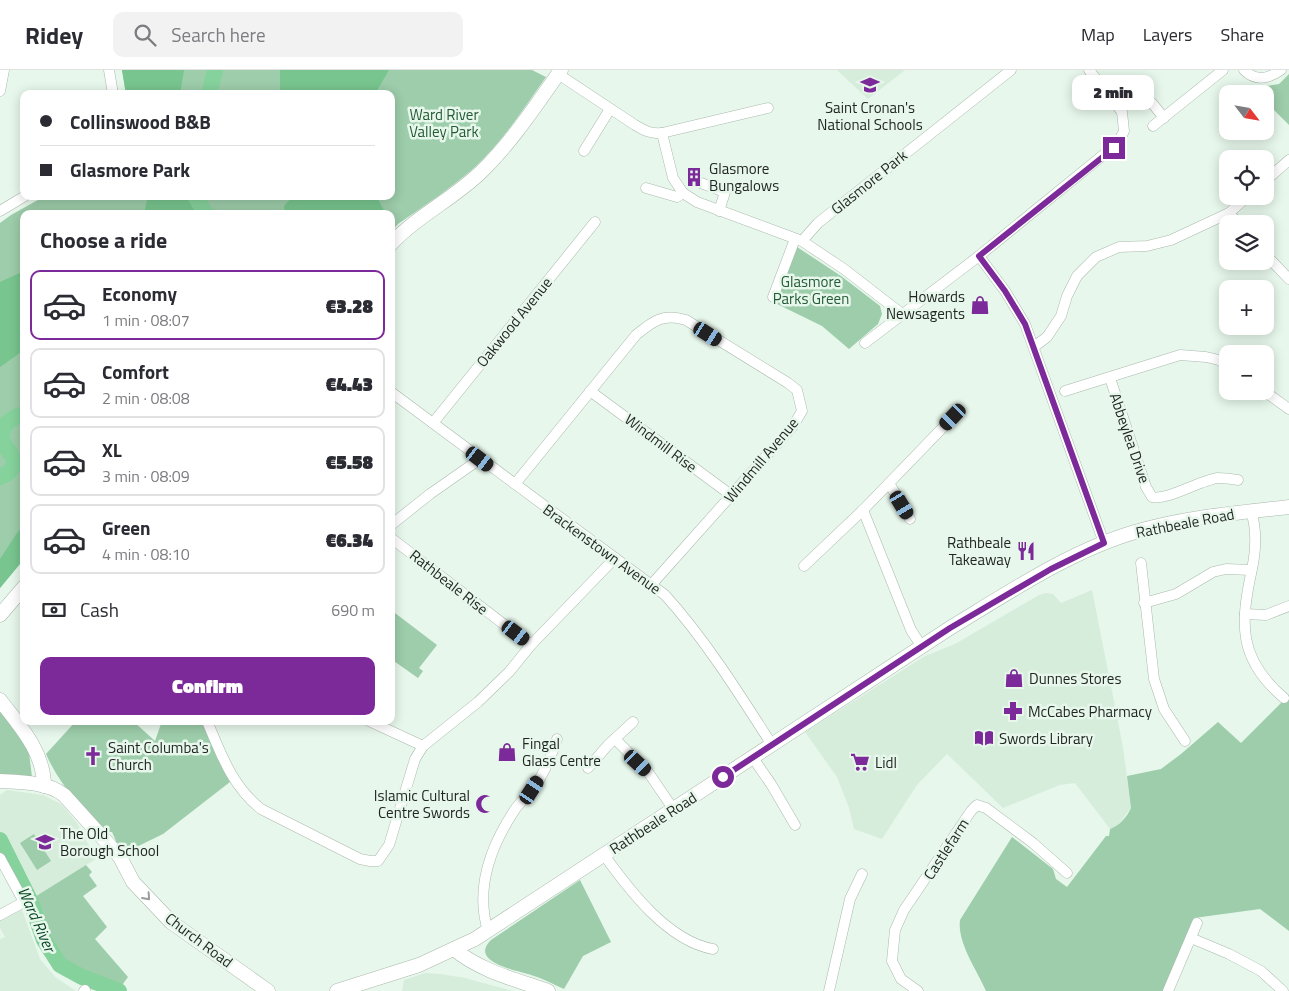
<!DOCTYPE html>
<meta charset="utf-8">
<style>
:root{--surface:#fff;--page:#f2f2f3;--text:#2b2b33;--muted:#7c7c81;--line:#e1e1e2;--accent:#7c2a9a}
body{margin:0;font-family:"Titillium Web",sans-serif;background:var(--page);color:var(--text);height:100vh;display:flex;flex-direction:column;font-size:19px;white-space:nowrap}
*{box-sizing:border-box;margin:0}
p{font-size:16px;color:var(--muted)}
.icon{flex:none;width:28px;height:28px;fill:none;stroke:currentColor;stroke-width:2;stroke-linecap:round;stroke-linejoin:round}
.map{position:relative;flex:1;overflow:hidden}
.sheet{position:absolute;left:20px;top:140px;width:375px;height:515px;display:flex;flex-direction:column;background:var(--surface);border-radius:10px;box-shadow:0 2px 12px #0003}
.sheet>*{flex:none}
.banner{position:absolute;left:20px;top:20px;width:375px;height:110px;border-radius:10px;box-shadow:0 2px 12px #0003;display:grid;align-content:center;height:110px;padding:0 20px;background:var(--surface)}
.needle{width:32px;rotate:121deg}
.controls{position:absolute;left:1219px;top:15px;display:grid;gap:10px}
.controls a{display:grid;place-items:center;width:55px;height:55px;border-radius:10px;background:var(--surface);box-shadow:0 2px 12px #0003;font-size:25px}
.end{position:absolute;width:22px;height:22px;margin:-11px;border:6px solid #7c2a9a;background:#fff;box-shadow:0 0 0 2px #fff}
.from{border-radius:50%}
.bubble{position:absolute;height:35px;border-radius:10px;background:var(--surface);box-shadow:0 2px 12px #0003;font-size:16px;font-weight:800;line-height:35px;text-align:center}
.car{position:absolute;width:15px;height:30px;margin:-15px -8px;border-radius:6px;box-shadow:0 0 4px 1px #0007;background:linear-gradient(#222 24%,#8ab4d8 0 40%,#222 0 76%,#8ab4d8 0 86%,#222 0)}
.banner b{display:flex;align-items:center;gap:18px;height:48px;font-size:19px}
.banner b+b{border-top:1px solid var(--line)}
.banner i{width:12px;height:12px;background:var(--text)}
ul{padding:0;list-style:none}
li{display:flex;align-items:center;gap:15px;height:70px;margin:0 10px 8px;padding:0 10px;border:2px solid var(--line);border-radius:10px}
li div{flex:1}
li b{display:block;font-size:19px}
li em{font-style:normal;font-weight:800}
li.current{border-color:var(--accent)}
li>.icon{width:45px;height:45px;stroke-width:1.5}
h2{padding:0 20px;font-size:22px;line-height:60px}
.pay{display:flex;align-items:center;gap:12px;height:55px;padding:0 20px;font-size:19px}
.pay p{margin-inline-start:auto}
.cta{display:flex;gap:10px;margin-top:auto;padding:10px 20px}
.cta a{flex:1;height:58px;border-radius:10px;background:var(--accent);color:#fff;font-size:20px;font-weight:800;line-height:58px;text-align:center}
header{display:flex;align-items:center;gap:30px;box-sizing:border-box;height:70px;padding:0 25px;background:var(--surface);border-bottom:1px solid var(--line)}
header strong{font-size:24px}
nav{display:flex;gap:28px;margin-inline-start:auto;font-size:18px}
.search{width:350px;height:45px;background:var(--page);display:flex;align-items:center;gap:12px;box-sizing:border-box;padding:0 18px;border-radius:10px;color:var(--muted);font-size:19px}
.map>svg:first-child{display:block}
</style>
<header>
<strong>Ridey</strong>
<div class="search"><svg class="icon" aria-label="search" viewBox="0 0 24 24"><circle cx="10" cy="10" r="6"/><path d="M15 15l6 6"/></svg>Search here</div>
<nav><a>Map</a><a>Layers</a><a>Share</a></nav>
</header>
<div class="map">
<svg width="1289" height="921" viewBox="0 0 1289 921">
<rect width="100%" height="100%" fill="#e7f7eb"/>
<!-- built -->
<g fill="#d7eddc">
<polygon points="837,0 905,0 868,29"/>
<polygon points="1092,520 1123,677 1131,738 1117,756 1110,759 1075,713 1060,715 1003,738 947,684 917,715 882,769 854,759 849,738 837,707 805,662 925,586 955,574 1039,525 1046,523 1053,524 1061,533"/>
<polygon points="7,720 43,725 61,734 77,753 96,789 33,828 0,766 0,725"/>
<polygon points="21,837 40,889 55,907 76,921 0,921 0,869 5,867 0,858 0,848"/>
<polygon points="425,903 440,904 465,908 513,921 402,921 404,910"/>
</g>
<!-- green -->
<g fill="#9dcdaa">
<path d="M122,0H532L546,7C524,38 503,71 475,97C451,118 424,136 398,154L391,162V144H24V489L0,518V153L11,145L45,126H391V24H126Z"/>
<polygon points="1289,4 1289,55 1268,34 1267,16 1279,14"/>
<polygon points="797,177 841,206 880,236 882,244 878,254 849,279 822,256 775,233"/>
<polygon points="391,540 437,575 419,598 423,601 418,608 391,589"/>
<path d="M1289,625V861L1260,839L1194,848L1163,921H986C977,900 957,873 960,850L1012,767L1053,799L1056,809L1067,817L1106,766H1109L1110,759C1119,756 1127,747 1131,738L1127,706L1161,699L1181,684L1218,652L1241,673Z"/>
<polygon points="0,640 28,675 32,707 0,706"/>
<path d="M76,651H133L155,671L162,651H201L230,712L163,764L124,783L114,773L116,771L112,762H108L106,764C83,739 60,716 46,684Z"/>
<polygon points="34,764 51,791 37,800 20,773"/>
<path d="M86,795L92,802L89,805L97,816L83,826L107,857L95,869L128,907L120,918C103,911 83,906 69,896C48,881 41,851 33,828Z"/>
<path d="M580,810L611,872L583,886L564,919C553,914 542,908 531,905C519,901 468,892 491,870Z"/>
</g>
<!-- forest -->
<g fill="#78c58f">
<polygon points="122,0 184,0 180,24 126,24"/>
<polygon points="280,0 389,0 375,24 280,24"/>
<polygon points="148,126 188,126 197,144 144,144"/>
<polygon points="293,126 376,126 386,144 285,144 284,136"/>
<polygon points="24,201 24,280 0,297 0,212"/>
<polygon points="24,455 24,489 0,518 0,489 17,463"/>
</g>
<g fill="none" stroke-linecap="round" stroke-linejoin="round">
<!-- river -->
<g stroke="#85d29c" stroke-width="16">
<polyline points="209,24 215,0"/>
<polyline points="195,126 206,144"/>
<path d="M0,407L8,403L15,395C14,384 6,380 2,370C0,355 12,347 24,344"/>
<polyline points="0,770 30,830 44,870 60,895 82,907 119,921"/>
</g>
<!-- street casing -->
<g stroke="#aab9ae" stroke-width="11">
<g id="street">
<polyline points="109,0 113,24"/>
<path d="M1244,0C1256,12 1268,9 1281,0"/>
<path d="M558,4L635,55C645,61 651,64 662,63L768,38"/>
<polyline points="0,21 4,0"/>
<polyline points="1152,33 1164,48"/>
<polyline points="1153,56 1223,0"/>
<polyline points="662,63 673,108 683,123 697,132 802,171 844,199 902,244"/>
<polyline points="584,81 610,39"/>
<polyline points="1265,111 1289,90"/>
<polyline points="701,113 725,122 719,141"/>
<polyline points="646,118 677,127 683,123"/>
<polyline points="0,141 25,126"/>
<polyline points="1229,143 1239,154"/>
<polyline points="802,171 818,153 1011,0"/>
<polyline points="1265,184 1289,209"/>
<polyline points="979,186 1005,221 1025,254 1104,473"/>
<polyline points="773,227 795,169"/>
<polyline points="865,273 979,186 1118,73 1124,61 1122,42 1089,0"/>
<polyline points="1035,276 1047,267 1061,246 1067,226 1077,206 1096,187 1119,177 1147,176 1171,170 1229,143 1248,126"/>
<path d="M1110,308L1146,417L1152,427C1167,431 1200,410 1218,408C1224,408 1232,409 1238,410"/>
<polyline points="590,321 731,425"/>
<polyline points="1065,321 1180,285 1206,287 1219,290 1228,296"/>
<polyline points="1264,321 1289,339"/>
<path d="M391,322L665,525C705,569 740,625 772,675"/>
<polyline points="433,353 595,152"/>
<polyline points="889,413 910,449"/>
<path d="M515,414L636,265C653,251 663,243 686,250L788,313L797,320L802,341L793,356L652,514"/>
<polyline points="863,440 911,560 922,577"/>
<path d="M1251,441C1257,460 1256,480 1252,499C1240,554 1238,589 1284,628"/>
<polyline points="391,455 430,424 480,389"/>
<polyline points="391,468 531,575"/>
<polyline points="1141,493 1154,609 1164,639 1185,671"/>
<polyline points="804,496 863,440 953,347"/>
<polyline points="1144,533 1176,524 1213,502 1226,499 1251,500"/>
<polyline points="1245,544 1266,545 1289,536"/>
<path d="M207,651C221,684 232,716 261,739L360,789L370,791H378L389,775L415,689L423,676L478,632L509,602L531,575L615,488"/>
<polyline points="369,651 423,676"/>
<polyline points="615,669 648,702 674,740"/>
<polyline points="753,688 771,714 795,755"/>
<polyline points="588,698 608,675 633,652"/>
<path d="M604,785C630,821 668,871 713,879"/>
<polyline points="0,788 24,832 0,845"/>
<path d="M488,861C475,819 491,776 514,741C519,733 526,727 532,720C544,705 551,687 557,669"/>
<polyline points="1191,868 1229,884 1261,901 1283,921"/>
<polyline points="84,921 85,920"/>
<polyline points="829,921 850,829 862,804"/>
<polyline points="918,921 901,909 892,891 895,860 904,840 971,741 977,735 986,738 1033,773 1067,803"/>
<polyline points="1168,921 1197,853"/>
</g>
</g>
<!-- secondary casing -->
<g stroke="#aab9ae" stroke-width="15">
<g id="secondary">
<path d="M391,174C417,146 453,129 481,102C512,72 536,35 561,0"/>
<polyline points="0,545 24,517"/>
<path d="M0,630C20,656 44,682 44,716"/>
<path d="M0,711C21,712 47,712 64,725L120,787L133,812L171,852L268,921"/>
<path d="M454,879C480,901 517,910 548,921"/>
<path d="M337,921L419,895L475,869L950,558C1008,523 1070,481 1135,462C1185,447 1237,443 1289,437"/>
</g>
</g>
<!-- street -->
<use href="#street" stroke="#fff" stroke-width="10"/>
<!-- secondary -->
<use href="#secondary" stroke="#fff" stroke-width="14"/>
</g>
<!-- one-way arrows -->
<defs><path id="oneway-chevron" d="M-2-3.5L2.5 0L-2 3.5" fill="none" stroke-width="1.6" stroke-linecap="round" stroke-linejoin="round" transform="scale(1.25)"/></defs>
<use stroke="#9a9c9b" href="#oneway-chevron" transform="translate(147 827) rotate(48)"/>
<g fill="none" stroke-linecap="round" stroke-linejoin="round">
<!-- route -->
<polyline stroke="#7c2a9a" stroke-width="6" points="723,707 950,558 1051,499 1104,473 1025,254 1005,221 979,186 1114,78"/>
</g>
<!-- icons -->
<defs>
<g id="school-bare" transform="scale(1.5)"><path d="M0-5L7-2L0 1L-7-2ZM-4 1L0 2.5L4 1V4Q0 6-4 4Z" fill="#7c2a9a" stroke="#e7f7eb" stroke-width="2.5" paint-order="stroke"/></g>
<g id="building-bare" transform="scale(1.5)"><path d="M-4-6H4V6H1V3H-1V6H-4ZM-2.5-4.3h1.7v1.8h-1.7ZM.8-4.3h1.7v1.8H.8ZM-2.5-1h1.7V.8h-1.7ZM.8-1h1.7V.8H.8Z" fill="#7c2a9a" stroke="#e7f7eb" stroke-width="2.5" paint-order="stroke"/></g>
<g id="shop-bare" transform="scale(1.5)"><path d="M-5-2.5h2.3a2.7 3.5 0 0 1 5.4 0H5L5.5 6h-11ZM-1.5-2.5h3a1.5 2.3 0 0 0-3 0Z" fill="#7c2a9a" stroke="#e7f7eb" stroke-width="2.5" paint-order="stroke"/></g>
<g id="restaurant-bare" transform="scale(1.5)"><path d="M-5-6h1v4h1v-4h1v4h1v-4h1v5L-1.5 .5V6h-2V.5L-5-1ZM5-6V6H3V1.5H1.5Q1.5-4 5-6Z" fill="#7c2a9a" stroke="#e7f7eb" stroke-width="2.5" paint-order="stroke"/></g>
<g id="pharmacy-bare" transform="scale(1.5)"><path d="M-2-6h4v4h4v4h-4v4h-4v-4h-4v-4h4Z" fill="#7c2a9a" stroke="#e7f7eb" stroke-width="2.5" paint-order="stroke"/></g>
<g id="library-bare" transform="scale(1.5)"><path d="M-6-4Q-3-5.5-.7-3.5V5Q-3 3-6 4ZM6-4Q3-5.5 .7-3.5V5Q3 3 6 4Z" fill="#7c2a9a" stroke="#e7f7eb" stroke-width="2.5" paint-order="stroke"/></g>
<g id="church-bare" transform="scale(1.5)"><path d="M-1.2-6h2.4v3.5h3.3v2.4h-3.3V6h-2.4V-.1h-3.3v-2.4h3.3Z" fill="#7c2a9a" stroke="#e7f7eb" stroke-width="2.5" paint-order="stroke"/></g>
<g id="supermarket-bare" transform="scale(1.5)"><path d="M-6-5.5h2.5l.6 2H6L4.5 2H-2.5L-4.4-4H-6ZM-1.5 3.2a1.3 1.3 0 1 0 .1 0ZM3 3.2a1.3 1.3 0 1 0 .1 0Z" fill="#7c2a9a" stroke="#e7f7eb" stroke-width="2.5" paint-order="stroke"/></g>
<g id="mosque-bare" transform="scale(1.5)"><path d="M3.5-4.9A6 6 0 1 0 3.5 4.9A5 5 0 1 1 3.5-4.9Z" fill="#7c2a9a" stroke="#e7f7eb" stroke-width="2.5" paint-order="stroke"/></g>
</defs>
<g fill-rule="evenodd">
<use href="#school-bare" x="870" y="15"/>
<use href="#building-bare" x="694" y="107"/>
<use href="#shop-bare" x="980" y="235"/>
<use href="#restaurant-bare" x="1026" y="481"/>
<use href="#shop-bare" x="1014" y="608"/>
<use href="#pharmacy-bare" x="1013" y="641"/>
<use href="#library-bare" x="984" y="668"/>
<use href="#shop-bare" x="507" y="682"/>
<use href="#church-bare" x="93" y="686"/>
<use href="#supermarket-bare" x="860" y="692"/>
<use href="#mosque-bare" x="485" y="734"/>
<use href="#school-bare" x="45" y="772"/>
</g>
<g text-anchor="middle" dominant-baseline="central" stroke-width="5" stroke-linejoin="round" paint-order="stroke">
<!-- poi labels -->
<g font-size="15" fill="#1f2420" stroke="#e7f7eb" text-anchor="start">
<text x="870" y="37" text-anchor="middle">Saint Cronan's<tspan x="870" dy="17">National Schools</tspan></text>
<text x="709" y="98">Glasmore<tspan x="709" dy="17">Bungalows</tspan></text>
<text x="965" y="226" text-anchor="end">Howards<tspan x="965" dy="17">Newsagents</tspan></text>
<text x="1011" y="472" text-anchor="end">Rathbeale<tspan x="1011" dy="17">Takeaway</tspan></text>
<text x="1029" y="608">Dunnes Stores</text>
<text x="1028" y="641">McCabes Pharmacy</text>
<text x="999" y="668">Swords Library</text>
<text x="522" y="673">Fingal<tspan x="522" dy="17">Glass Centre</tspan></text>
<text x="108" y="677">Saint Columba's<tspan x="108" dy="17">Church</tspan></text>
<text x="875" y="692">Lidl</text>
<text x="470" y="725" text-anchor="end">Islamic Cultural<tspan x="470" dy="17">Centre Swords</tspan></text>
<text x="60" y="763">The Old<tspan x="60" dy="17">Borough School</tspan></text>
</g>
<!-- park labels -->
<g font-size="15" fill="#245b37" stroke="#e7f7eb">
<text x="444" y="44">Ward River<tspan x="444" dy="17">Valley Park</tspan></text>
<text x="811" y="211">Glasmore<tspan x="811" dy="17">Parks Green</tspan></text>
</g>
<!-- street labels -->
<g font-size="15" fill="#1f2420" stroke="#e7f7eb">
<text transform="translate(869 112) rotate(-39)">Glasmore Park</text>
<text transform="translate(514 252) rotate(-51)">Oakwood Avenue</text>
<text transform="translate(1130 368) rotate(71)">Abbeylea Drive</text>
<text transform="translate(661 373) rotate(37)">Windmill Rise</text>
<text transform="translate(761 390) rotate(-50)">Windmill Avenue</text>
<text transform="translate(1185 453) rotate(-11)">Rathbeale Road</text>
<text transform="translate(602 479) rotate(36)">Brackenstown Avenue</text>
<text transform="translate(449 512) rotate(38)">Rathbeale Rise</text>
<text transform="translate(653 753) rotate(-33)">Rathbeale Road</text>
<text transform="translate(946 779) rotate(-57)">Castlefarm</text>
<text transform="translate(199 870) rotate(37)">Church Road</text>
</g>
<!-- water labels -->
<g font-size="16" font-style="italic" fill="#003f1d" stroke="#e7f7eb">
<text transform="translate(37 849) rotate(66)">Ward River</text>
</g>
</g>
</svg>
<div class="controls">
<a><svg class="needle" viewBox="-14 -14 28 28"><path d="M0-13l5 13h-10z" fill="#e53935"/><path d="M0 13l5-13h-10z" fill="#7c7c81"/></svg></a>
<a><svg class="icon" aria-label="locate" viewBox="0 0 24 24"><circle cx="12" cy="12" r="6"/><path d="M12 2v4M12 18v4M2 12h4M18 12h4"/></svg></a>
<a><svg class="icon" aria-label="layers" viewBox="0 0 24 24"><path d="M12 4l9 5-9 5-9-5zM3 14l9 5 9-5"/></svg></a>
<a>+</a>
<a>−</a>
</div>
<i class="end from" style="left:723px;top:707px"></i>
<i class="end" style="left:1114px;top:78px"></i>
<div class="bubble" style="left:1072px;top:5px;width:82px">2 min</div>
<i class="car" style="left:708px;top:264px;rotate:122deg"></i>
<i class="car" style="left:953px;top:347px;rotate:224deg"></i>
<i class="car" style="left:480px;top:389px;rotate:127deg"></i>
<i class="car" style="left:902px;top:435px;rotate:149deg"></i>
<i class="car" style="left:516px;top:563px;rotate:127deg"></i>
<i class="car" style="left:638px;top:693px;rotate:133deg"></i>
<i class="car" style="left:532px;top:720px;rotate:33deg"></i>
<div class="banner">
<b><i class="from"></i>Collinswood B&amp;B</b>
<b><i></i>Glasmore Park</b>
</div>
<section class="sheet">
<h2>Choose a ride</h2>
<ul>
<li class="current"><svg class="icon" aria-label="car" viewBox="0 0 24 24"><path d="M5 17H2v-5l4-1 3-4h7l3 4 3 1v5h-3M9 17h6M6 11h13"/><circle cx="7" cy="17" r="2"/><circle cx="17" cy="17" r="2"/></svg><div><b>Economy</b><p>1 min · 08:07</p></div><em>€3.28</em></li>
<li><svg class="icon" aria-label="car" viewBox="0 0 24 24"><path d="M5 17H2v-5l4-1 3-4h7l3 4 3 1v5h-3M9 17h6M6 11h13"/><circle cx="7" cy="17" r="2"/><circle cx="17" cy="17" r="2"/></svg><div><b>Comfort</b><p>2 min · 08:08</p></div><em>€4.43</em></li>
<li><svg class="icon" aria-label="car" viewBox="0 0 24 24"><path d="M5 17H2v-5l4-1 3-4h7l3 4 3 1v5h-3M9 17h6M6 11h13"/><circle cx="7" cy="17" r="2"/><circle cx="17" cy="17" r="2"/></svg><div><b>XL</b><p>3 min · 08:09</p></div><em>€5.58</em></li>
<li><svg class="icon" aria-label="car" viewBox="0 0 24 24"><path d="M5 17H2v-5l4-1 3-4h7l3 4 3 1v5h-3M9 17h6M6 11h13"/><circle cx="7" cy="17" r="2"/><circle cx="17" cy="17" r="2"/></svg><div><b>Green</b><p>4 min · 08:10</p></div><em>€6.34</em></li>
</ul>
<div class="pay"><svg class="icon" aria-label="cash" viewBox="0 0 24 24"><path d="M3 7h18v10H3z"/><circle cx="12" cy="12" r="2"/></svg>Cash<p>690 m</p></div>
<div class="cta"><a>Confirm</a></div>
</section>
</div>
